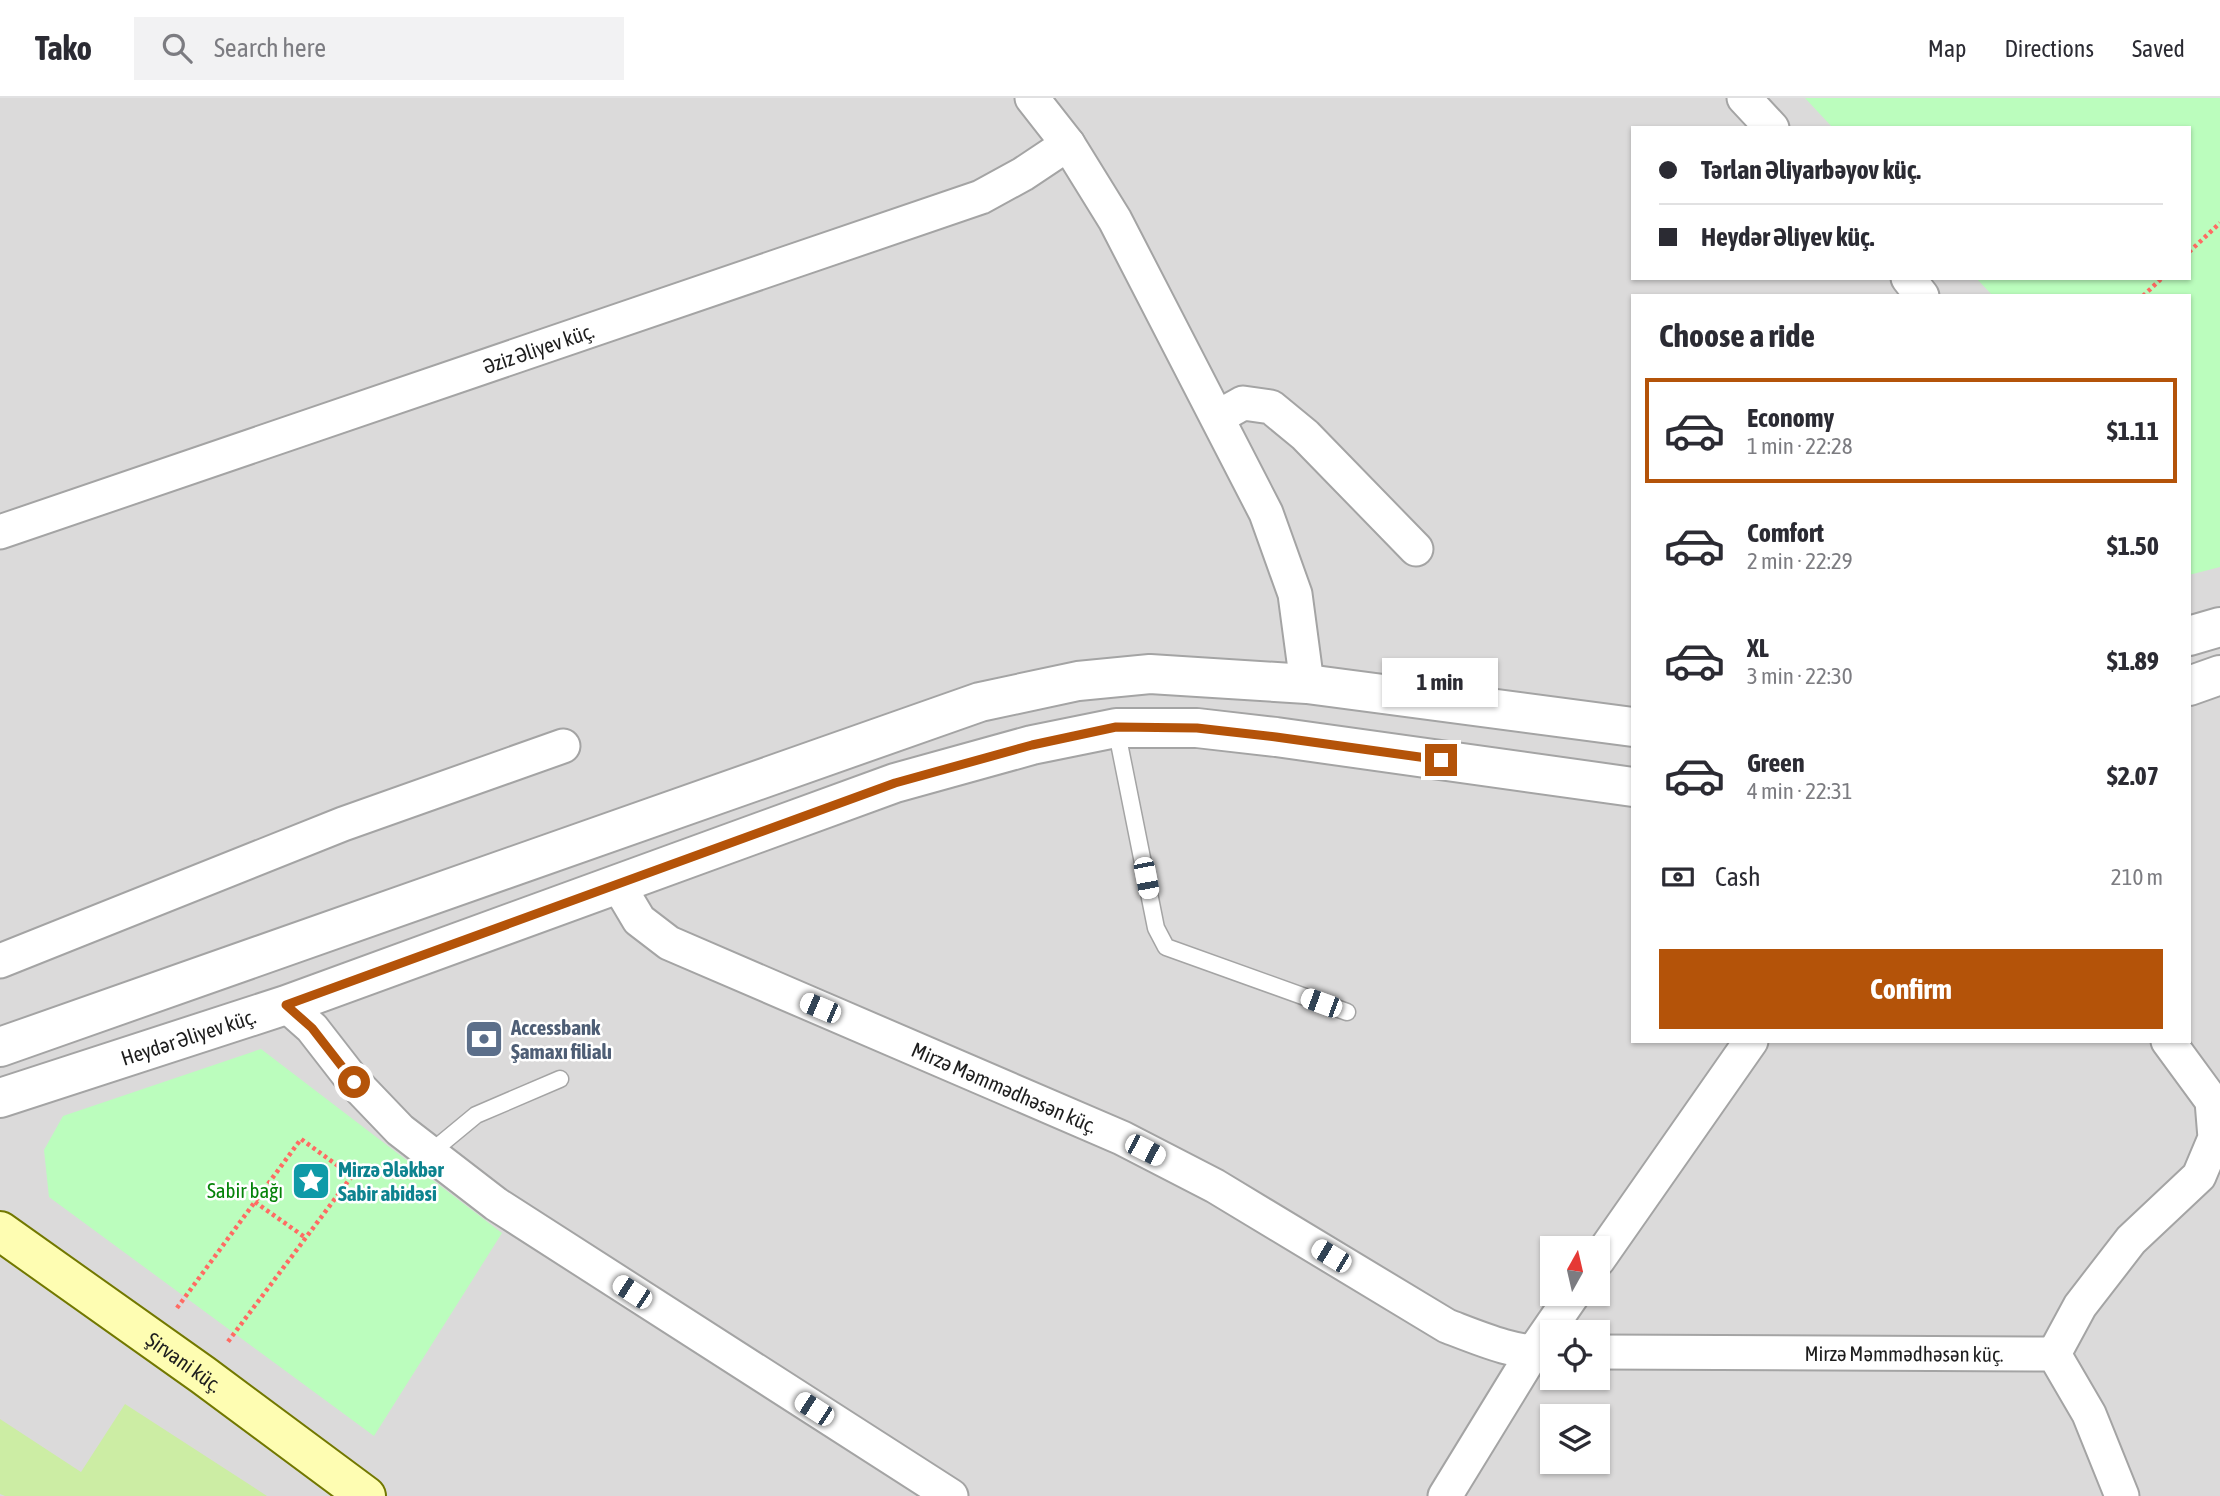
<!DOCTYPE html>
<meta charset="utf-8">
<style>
:root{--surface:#fff;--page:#f2f2f3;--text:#2b2b33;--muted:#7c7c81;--line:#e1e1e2;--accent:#b45309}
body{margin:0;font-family:"Asap Condensed",sans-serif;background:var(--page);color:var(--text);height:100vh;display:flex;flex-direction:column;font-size:26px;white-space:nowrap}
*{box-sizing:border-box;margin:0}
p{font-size:23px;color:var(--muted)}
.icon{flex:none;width:38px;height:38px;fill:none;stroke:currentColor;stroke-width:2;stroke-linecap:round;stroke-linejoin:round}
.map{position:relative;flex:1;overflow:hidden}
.drawer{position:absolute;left:1631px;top:196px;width:560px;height:749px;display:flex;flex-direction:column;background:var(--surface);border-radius:0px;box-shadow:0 2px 5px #0004}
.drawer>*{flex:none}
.guide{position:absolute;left:1631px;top:28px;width:560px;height:154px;border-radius:0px;box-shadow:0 2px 5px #0004;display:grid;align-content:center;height:154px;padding:0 28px;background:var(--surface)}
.needle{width:46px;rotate:8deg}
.tools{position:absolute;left:1540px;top:1138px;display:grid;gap:14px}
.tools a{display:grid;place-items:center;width:70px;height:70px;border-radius:0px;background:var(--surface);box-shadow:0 2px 5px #0004;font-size:35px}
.end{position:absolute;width:32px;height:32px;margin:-16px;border:9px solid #b45309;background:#fff;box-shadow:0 0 0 4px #fff}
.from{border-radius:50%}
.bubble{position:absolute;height:49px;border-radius:0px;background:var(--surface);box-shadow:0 2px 5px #0004;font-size:23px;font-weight:700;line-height:49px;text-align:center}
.car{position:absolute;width:21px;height:42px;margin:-21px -10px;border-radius:9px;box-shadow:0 0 5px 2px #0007;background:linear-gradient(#fff 24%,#345 0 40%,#fff 0 76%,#345 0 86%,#fff 0)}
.guide b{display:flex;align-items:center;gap:24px;height:66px;font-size:26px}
.guide b+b{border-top:2px solid var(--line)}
.guide i{width:18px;height:18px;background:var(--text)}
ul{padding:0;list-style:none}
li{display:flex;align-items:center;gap:21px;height:105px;margin:0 14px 10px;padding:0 14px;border:4px solid transparent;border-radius:0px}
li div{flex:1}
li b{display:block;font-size:26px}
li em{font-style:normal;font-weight:700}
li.active{border-color:var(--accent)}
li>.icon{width:63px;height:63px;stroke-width:1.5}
h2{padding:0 28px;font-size:32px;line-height:84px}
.pay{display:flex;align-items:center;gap:18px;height:77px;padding:0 28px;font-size:26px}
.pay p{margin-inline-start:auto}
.cta{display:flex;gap:14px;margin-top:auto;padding:14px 28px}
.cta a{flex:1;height:80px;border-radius:0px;background:var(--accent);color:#fff;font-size:28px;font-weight:700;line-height:80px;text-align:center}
header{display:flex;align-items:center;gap:42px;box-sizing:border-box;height:98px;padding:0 35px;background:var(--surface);border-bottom:2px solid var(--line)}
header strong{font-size:33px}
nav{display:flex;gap:38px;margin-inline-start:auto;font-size:24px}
.search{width:490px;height:63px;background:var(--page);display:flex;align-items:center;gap:18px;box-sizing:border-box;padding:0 24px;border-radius:0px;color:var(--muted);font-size:26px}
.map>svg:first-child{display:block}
</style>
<header>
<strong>Tako</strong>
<div class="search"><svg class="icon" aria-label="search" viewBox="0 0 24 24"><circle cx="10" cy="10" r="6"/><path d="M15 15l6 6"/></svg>Search here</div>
<nav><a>Map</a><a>Directions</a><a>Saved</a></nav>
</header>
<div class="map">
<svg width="2220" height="1398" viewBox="0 0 2220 1398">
<rect width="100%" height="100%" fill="#efeae2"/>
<!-- residential -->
<path fill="#dbdada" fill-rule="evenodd" d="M0,0H2220V1398H0ZM1633,30H2189V180H1633ZM1633,198H2189V943H1633ZM1552,1150H1598V1195H1552ZM1552,1234H1598V1279H1552ZM1552,1318H1598V1363H1552Z"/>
<!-- grass -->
<polygon fill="#cceda4" points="125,1306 267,1398 5,1398 0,1396 0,1321 81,1374"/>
<!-- park -->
<g fill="#bbfdbd">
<polygon points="1805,0 2220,0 2220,469 2189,477 2189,198 1993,198 1976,180 2189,180 2189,30 1833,30"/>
<polygon points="261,951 502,1135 374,1338 49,1099 44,1052 63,1018"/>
</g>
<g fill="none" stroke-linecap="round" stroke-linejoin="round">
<!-- service casing -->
<g stroke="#a4a4a4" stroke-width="19">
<g id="service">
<polyline points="1116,630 1156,830 1166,849 1347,914"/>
<polyline points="430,1055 476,1017 560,981"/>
</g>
</g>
<!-- minor casing -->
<g stroke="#a4a4a4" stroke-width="37">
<g id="minor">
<polyline points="1032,0 1068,46 1115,122 1266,415 1295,496 1307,586"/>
<polyline points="1744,0 1772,30"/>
<polyline points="1908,180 1922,198"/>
<polyline points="1218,319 1243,305 1271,309 1305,337 1416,451"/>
<path id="s1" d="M0,434L981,99L1023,76L1068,46"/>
<path id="s2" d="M617,785L639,822L669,845L1122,1040L1215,1088L1447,1228C1481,1241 1515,1256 1552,1255"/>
<polyline points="0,863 343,726 563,648"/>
<polyline points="286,907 312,930 354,984 400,1032 496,1106 951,1398"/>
<polyline points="1598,1162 1751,943"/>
<path id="s3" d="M1598,1254L2054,1256L2089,1316L2122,1398"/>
<polyline points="2054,1256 2080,1208 2131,1142 2199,1078 2215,1040 2212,1003 2168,943"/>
<polyline points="1445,1398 1532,1256 1574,1195"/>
</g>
</g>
<!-- tertiary casing -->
<g stroke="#a4a4a4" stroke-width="42">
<g id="tertiary">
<polyline points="2189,538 2220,529"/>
<polyline points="2189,588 2220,577"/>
<polyline points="0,949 980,604 1078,583 1150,576 1307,586 1633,629"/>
<path id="s4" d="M0,1000L286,907L895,685L1032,647L1116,630H1197L1276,639L1633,689"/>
</g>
</g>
<!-- secondary casing -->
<g stroke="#727800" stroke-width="42">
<g id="secondary">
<path id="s5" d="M0,1133L203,1277L366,1398"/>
</g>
</g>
<!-- path -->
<g stroke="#ff6b63" stroke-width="4.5" stroke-dasharray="3.5 3.5" stroke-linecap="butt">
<polyline points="2189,154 2220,125"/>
<polyline points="2143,198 2162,180"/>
<polyline points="255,1104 306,1140"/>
<polyline points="177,1210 301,1041 352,1078 227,1245"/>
</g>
<!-- service -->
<use href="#service" stroke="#fff" stroke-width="16"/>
<!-- minor -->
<use href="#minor" stroke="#fff" stroke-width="33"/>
<!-- tertiary -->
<use href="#tertiary" stroke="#fff" stroke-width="38"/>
<!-- secondary -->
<use href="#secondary" stroke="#fefdb2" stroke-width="38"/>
</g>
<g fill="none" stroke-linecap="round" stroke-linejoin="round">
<!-- route -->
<polyline stroke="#b45309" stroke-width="9" points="354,984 312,930 286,907 895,685 1032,647 1116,629 1197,630 1276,639 1441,662"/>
</g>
<!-- icons -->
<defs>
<g id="bank-square" transform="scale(2.0125)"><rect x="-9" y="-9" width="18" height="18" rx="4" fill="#5c6f8a" stroke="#fff"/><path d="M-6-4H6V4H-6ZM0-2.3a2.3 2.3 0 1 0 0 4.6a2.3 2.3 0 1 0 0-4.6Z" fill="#fff"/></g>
<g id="sight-square" transform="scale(2.0125)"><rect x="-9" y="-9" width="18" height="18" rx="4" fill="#0f9aa8" stroke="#fff"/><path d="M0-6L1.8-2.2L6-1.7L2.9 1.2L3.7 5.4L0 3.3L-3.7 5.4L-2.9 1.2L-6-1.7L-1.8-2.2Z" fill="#fff"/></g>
</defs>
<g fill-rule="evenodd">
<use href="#bank-square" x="484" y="941"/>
<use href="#sight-square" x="311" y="1083"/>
</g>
<g text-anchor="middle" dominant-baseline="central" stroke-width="5" stroke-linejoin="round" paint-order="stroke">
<!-- street labels -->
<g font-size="21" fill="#1d1d1d" stroke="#fff">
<text stroke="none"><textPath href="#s1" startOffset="569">Əziz Əliyev küç.</textPath></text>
<text stroke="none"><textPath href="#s4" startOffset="198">Heydər Əliyev küç.</textPath></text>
<text stroke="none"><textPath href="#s2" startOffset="446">Mirzə Məmmədhəsən küç.</textPath></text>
<text stroke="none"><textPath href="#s3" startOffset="306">Mirzə Məmmədhəsən küç.</textPath></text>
<text stroke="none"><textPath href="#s5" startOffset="226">Şirvani küç.</textPath></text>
</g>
<!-- service labels -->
<g font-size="21" font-weight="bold" fill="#4e5e75" stroke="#fff" text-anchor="start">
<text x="511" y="929">Accessbank<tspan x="511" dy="24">Şamaxı filialı</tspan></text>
</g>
<!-- culture labels -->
<g font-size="21" font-weight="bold" fill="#0d838f" stroke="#fff" text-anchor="start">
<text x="338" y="1071">Mirzə Ələkbər<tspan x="338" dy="24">Sabir abidəsi</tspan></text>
</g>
<!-- park labels -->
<g font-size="21" fill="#048208" stroke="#fff">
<text x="245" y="1092">Sabir bağı</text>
</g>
</g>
</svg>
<div class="tools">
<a><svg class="needle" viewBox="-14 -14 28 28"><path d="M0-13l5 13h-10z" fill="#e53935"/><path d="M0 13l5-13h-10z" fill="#7c7c81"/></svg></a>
<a><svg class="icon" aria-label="locate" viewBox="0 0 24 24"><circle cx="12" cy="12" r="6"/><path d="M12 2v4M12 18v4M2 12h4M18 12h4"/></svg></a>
<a><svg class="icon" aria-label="layers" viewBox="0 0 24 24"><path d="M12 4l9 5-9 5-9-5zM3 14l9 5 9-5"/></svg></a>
</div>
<i class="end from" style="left:354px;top:984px"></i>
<i class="end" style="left:1441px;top:662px"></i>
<div class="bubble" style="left:1382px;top:560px;width:116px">1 min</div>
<i class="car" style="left:1146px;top:780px;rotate:169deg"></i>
<i class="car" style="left:1321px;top:905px;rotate:290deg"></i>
<i class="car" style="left:820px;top:910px;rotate:293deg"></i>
<i class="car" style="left:1145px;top:1052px;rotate:117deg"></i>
<i class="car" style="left:1331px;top:1158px;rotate:301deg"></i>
<i class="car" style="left:632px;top:1194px;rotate:303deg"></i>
<i class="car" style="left:814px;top:1311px;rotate:303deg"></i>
<div class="guide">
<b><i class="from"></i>Tərlan Əliyarbəyov küç.</b>
<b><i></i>Heydər Əliyev küç.</b>
</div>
<section class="drawer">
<h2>Choose a ride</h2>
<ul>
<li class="active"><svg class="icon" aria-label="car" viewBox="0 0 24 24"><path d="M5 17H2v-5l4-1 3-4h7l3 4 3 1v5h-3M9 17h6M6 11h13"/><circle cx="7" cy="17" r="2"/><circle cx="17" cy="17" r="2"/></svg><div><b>Economy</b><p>1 min · 22:28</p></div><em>$1.11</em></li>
<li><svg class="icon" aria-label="car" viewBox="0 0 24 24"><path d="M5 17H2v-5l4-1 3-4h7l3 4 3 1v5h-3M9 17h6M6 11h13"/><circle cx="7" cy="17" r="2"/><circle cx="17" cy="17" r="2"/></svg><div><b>Comfort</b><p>2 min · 22:29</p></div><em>$1.50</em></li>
<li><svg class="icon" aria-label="car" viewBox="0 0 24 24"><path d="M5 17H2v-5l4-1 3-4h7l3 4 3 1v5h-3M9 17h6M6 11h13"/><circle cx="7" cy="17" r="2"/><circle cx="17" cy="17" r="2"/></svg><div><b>XL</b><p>3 min · 22:30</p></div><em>$1.89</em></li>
<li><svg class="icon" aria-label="car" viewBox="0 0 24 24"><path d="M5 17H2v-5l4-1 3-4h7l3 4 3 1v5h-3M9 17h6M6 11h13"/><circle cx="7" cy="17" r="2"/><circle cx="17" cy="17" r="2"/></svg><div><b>Green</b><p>4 min · 22:31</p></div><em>$2.07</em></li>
</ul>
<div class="pay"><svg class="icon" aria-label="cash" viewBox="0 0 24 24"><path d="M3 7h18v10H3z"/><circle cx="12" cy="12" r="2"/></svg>Cash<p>210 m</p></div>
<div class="cta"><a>Confirm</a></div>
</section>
</div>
